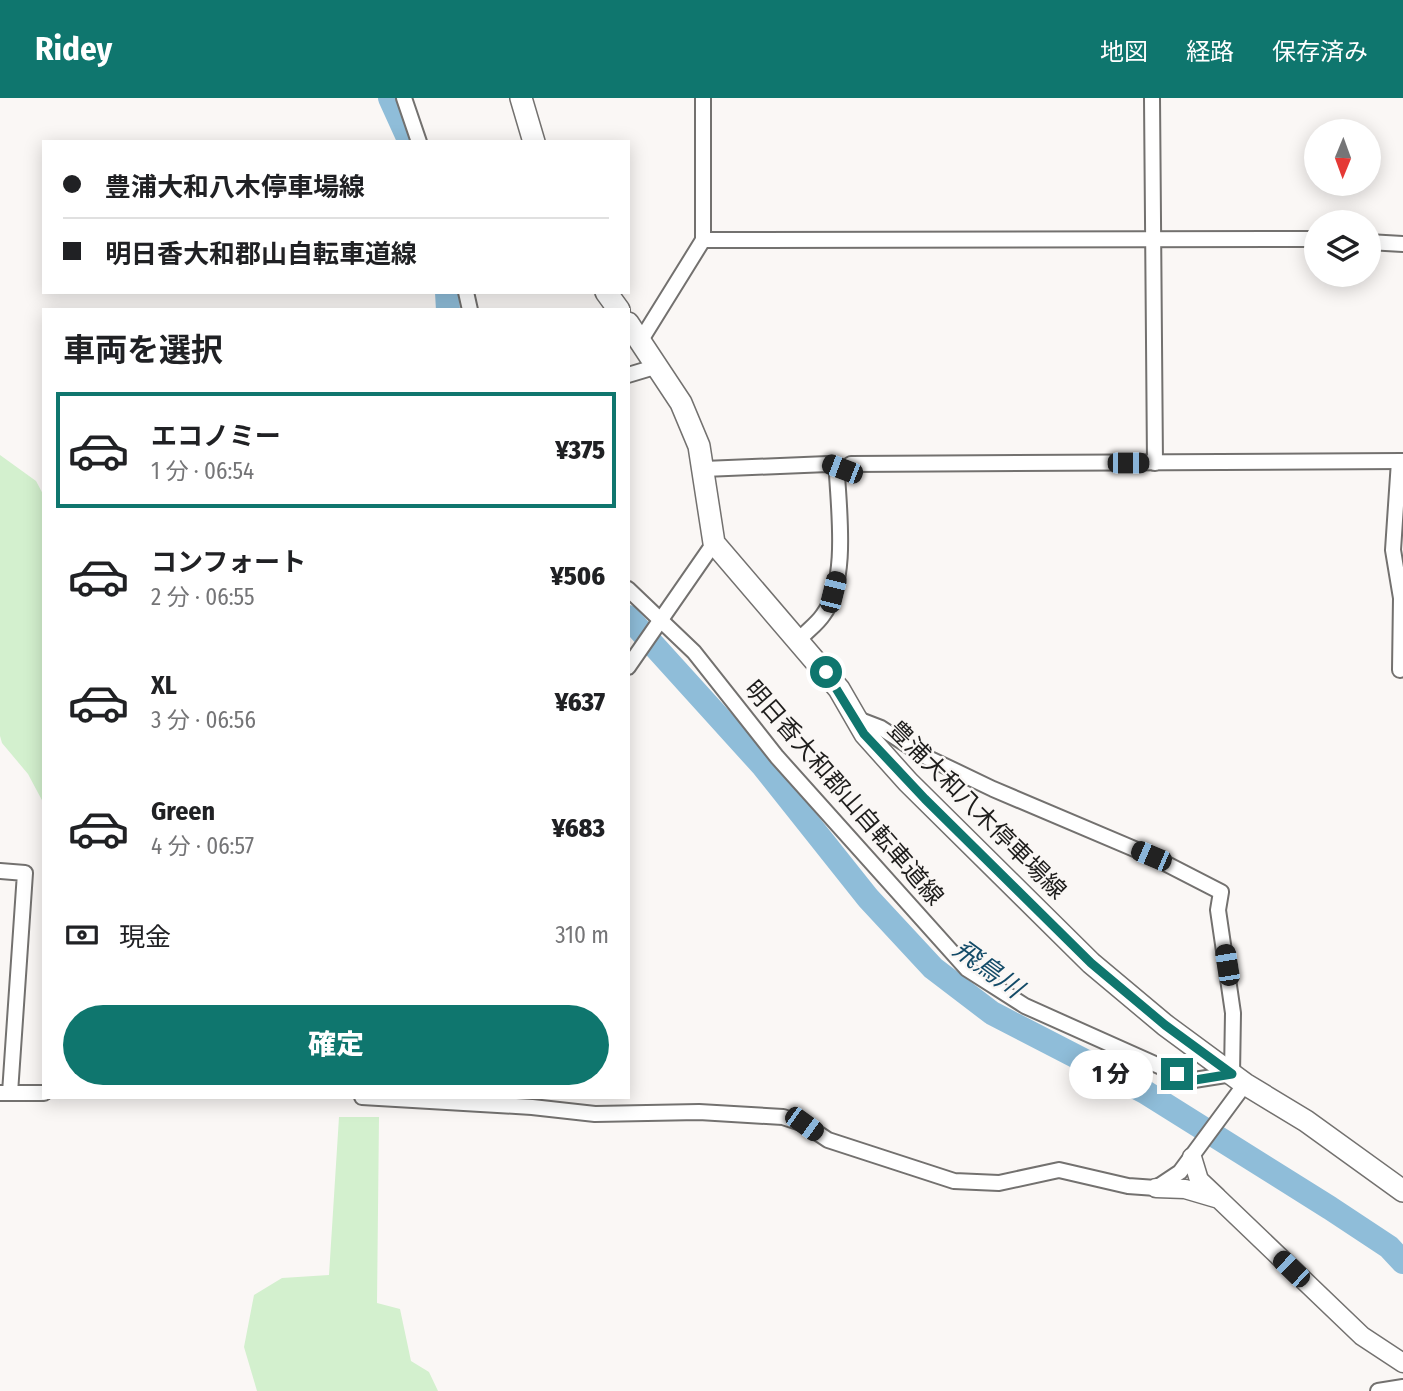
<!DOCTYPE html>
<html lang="ja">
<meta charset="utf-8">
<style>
:root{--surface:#fff;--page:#f6f6f6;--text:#202124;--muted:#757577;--line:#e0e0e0;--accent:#0f766e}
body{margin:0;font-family:"Fira Sans Condensed","Noto Sans JP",sans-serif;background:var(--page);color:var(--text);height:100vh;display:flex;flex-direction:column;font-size:26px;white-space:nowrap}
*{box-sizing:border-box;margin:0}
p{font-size:23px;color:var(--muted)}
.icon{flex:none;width:38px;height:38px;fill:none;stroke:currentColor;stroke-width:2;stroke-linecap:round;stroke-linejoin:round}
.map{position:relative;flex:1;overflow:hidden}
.panel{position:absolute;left:42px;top:210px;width:588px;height:791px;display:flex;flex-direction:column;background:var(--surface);border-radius:0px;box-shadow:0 4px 18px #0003}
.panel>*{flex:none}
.hud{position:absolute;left:42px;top:42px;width:588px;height:154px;border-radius:0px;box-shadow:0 4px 18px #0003;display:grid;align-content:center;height:154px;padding:0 21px;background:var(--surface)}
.needle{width:46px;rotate:181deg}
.controls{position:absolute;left:1304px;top:21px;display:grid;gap:14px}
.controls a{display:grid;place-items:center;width:77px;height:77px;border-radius:50%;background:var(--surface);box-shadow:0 4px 18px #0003;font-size:35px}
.end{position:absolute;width:32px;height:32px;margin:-16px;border:9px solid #0f766e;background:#fff;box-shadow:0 0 0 4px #fff}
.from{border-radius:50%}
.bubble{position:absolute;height:49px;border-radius:24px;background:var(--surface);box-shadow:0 4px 18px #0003;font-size:23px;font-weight:800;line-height:49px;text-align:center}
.car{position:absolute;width:21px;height:42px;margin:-21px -10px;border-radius:9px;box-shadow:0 0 5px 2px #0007;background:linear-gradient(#222 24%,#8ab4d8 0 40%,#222 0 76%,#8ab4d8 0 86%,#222 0)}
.hud b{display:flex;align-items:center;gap:24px;height:66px;font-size:26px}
.hud b+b{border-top:2px solid var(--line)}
.hud i{width:18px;height:18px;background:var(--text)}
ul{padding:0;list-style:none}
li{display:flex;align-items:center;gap:21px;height:116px;margin:0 14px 10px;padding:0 7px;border:4px solid transparent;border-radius:0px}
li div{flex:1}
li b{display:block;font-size:26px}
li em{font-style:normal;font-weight:800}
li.selected{border-color:var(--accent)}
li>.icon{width:63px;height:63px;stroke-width:1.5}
h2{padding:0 21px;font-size:32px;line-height:84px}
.pay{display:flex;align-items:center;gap:18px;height:77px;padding:0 21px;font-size:26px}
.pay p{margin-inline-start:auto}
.primary-button{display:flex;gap:14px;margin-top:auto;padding:14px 21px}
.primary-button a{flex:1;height:80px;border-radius:42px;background:var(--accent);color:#fff;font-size:28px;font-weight:800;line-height:80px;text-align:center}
header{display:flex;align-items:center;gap:42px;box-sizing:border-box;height:98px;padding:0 35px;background:var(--accent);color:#fff}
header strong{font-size:33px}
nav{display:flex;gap:38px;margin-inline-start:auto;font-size:24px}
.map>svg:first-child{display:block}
</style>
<header>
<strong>Ridey</strong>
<nav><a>地図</a><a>経路</a><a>保存済み</a></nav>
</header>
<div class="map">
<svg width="1403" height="1293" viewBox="0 0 1403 1293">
<rect width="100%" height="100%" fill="#faf7f5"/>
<!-- green -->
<g fill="#d3f0ce">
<polygon points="0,357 36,383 44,398 44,706 28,676 2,645 0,638"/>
<polygon points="339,1019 379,1019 377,1205 400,1211 411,1263 429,1274 438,1293 257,1293 244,1249 254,1197 282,1180 329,1177"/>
</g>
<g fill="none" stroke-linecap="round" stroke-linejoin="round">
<!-- river -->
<g stroke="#8fbdd9" stroke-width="24">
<polyline points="390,0 410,44"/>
<polyline points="447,194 448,212"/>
<polyline points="628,519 763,668 868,800 933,870 992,915 1145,994 1330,1110 1389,1149 1403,1164"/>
</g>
<!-- minor casing -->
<g stroke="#73716f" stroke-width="18">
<g id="minor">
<polyline points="404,0 419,44"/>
<polyline points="1152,0 1155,365"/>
<polyline points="703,142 1316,141"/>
<polyline points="1368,144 1403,146"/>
<polyline points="466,194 470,212"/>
<polyline points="641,242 703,142 703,0"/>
<polyline points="628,277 658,268"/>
<polyline points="1399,363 1393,452 1401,500 1400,572"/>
<polyline points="704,371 828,366 842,371"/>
<polyline points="628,491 694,554 777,659 967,871 1025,908 1177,976 1194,982 1232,976 1233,915 1218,812 1221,794 1151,758 993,691 924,658 881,630 855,620"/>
<path d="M800,541C807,533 817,526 823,517C848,484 839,415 837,376L851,366L1403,363"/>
<polyline points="628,569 714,445"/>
<polyline points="0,773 25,775 10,995"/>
<polyline points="0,995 44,995"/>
<polyline points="362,999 532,1009 595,1016 699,1014 783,1019 804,1026 828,1042 954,1083 999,1085 1059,1072 1128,1088 1156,1090 1180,1074 1245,986"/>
<polyline points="1378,1293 1403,1289"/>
</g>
</g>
<!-- tertiary casing -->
<g stroke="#73716f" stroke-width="21">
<g id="tertiary">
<polyline points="1192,1059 1199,1082 1217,1099"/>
<polyline points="1156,1090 1185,1091 1219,1101 1362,1238 1403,1265"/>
</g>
</g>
<!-- secondary casing -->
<g stroke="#73716f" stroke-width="24">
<g id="secondary">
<polyline points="521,0 534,44"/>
<polyline points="606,194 619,212"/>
<polyline points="628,225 681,305 699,348 714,445 839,591 865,636 908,684 1091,865 1165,927 1245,986 1306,1023 1403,1093"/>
</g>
</g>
<!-- minor -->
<use href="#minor" stroke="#fff" stroke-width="14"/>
<!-- tertiary -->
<use href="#tertiary" stroke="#fff" stroke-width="18"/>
<!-- secondary -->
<use href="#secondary" stroke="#fff" stroke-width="21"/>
</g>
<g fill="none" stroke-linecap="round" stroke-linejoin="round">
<!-- route -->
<polyline stroke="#0f766e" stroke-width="9" points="826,574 864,636 925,701 1091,865 1165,927 1232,976 1195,982 1177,976"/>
</g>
<g text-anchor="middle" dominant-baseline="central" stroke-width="5" stroke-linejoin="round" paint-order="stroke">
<!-- street labels -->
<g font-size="24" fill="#1e1d1c" stroke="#faf7f5">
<text transform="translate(844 695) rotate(49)">明日香大和郡山自転車道線</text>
<text transform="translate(977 712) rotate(45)">豊浦大和八木停車場線</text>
</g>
<!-- water labels -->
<g font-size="26" font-style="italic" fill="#134b68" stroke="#faf7f5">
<text transform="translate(988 871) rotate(36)">飛鳥川</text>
</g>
</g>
</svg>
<div class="controls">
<a><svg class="needle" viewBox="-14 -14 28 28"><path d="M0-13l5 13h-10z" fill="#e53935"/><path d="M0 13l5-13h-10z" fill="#757577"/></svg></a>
<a><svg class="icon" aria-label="layers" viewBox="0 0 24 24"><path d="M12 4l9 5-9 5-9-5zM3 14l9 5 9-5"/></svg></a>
</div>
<i class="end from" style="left:826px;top:574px"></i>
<i class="end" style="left:1177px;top:976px"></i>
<div class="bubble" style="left:1069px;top:952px;width:84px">1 分</div>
<i class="car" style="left:1128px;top:365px;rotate:90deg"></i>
<i class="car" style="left:842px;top:371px;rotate:291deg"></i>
<i class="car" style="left:833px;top:494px;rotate:14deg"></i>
<i class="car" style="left:1151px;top:758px;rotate:293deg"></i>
<i class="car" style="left:1227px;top:867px;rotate:351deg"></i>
<i class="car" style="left:804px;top:1026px;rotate:126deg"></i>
<i class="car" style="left:1291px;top:1171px;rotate:314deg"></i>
<div class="hud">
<b><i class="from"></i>豊浦大和八木停車場線</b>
<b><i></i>明日香大和郡山自転車道線</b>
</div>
<section class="panel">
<h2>車両を選択</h2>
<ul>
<li class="selected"><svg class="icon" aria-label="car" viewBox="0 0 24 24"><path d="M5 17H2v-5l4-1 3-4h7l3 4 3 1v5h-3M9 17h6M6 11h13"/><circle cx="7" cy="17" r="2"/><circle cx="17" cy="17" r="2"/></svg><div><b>エコノミー</b><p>1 分 · 06:54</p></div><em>¥375</em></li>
<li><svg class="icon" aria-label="car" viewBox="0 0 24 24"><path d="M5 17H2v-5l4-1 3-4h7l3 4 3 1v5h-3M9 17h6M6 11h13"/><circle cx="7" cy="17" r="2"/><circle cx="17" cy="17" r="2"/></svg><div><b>コンフォート</b><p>2 分 · 06:55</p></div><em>¥506</em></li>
<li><svg class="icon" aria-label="car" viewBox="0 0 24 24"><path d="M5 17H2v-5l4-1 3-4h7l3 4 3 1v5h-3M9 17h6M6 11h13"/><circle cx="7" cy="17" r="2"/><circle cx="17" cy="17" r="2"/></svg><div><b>XL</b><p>3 分 · 06:56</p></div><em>¥637</em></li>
<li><svg class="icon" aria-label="car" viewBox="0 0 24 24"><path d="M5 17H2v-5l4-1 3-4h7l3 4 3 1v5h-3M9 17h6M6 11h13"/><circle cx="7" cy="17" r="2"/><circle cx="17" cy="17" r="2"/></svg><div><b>Green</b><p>4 分 · 06:57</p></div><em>¥683</em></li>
</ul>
<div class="pay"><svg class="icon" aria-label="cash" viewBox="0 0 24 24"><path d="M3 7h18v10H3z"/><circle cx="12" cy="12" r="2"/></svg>現金<p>310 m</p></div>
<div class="primary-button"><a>確定</a></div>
</section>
</div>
